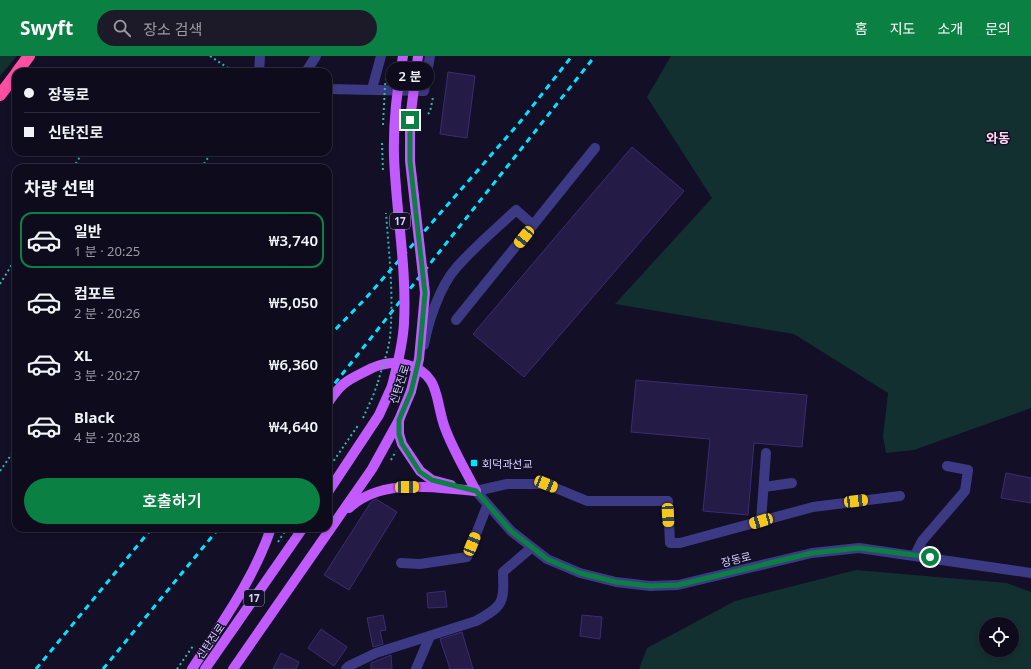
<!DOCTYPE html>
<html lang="ko">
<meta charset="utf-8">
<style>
:root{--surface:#0e0b1c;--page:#1c1929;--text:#f1f3f6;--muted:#9b9ba3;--line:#2e2b3b;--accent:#0b8043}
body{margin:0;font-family:"Noto Sans","Noto Sans KR",sans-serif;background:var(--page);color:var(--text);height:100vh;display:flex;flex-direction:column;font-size:15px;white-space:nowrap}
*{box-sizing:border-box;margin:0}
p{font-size:13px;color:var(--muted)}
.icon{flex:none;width:22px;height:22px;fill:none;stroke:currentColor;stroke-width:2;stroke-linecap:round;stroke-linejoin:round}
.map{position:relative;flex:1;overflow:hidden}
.details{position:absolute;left:12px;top:108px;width:320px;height:368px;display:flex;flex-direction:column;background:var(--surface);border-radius:12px;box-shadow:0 2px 6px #0003,0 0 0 1px var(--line)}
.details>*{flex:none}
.guide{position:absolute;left:12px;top:12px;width:320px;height:88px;border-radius:12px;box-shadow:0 2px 6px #0003,0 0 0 1px var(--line);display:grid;align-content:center;height:88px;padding:0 12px;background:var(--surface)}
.fabs{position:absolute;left:979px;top:561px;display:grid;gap:8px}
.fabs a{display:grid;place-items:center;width:40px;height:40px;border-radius:50%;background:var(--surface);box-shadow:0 2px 6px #0003,0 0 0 1px var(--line);font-size:20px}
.end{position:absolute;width:18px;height:18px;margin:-9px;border:5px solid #0b8043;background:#fff;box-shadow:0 0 0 2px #fff}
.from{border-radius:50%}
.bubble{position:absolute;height:28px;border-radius:14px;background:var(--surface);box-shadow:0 2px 6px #0003,0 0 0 1px var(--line);font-size:13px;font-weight:600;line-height:28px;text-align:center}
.car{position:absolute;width:12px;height:24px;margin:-12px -6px;border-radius:5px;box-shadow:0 0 3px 1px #0007;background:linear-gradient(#f5c518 24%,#345 0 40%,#f5c518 0 76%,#345 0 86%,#f5c518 0)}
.guide b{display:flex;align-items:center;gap:14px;height:38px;font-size:15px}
.guide b+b{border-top:1px solid var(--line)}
.guide i{width:10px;height:10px;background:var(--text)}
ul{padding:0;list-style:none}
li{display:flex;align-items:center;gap:12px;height:56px;margin:0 8px 6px;padding:0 4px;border:2px solid transparent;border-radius:12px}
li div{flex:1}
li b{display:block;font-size:15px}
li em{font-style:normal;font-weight:600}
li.selected{border-color:var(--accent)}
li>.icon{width:36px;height:36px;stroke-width:1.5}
h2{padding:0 12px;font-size:18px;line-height:48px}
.button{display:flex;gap:8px;margin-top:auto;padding:8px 12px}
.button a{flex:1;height:46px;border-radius:24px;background:var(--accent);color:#fff;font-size:16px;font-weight:600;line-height:46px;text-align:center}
header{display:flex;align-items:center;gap:24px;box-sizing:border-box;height:56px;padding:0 20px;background:var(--accent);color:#fff}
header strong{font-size:19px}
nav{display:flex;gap:22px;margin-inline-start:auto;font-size:14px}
.search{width:280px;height:36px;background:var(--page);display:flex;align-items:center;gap:10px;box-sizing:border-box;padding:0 14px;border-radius:22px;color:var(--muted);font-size:15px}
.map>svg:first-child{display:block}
</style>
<header>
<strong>Swyft</strong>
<div class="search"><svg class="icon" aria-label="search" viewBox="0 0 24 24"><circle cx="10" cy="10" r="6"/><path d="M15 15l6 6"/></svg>장소 검색</div>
<nav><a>홈</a><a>지도</a><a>소개</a><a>문의</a></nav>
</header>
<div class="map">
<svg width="1031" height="613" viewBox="0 0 1031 613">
<rect width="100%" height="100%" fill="#130f26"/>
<!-- green -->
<g fill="#12302f" fill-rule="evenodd">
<polygon points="0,0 17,0 0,20"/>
<polygon points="671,0 1031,0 1031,352 914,394 886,397 883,380 888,337 794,278 615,248 712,142 647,41"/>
<path d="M856,514L1007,527L1031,536V613H639L647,592L735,545ZM986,568H1012V594H986Z"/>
</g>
<!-- building -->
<g fill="#241b47" stroke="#3b2d73">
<polygon points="448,16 475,20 467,82 440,78"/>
<polygon points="632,91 684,135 524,321 473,278"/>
<polygon points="636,324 807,339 802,391 754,387 748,459 703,455 710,383 631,376"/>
<polygon points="1006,417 1031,422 1031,447 1001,442"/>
<polygon points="376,443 397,456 349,534 324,519 371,446"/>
<polygon points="445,535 447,551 428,552 427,537"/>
<polygon points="383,559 386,574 380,575 383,588 373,591 367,562"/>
<polygon points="582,559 602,561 600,583 580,580"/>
<polygon points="321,573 347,591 334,610 308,592"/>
<polygon points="462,576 473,613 450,613 440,583"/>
<polygon points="281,597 299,606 296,613 273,613"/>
<polygon points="391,599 392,613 371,613 371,607"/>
</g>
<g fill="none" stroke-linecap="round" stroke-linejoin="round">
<!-- path -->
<g stroke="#2fb8b0" stroke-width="2" stroke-dasharray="2 3" stroke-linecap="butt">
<polyline points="210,0 234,16"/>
<polyline points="428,58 430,56 433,41"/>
<polyline points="73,112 83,96"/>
<polyline points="201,112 212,96"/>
<polyline points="0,228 16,202"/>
<polyline points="363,362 373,340 378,326"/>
<polyline points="391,404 396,395"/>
<polyline points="328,413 359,368"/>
<polyline points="0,415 16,392"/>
<polyline points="278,486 287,472"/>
<polyline points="177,613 193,590"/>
</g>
<!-- minor -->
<g stroke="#3d3a85" stroke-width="10">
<polyline points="259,16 260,0"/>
<polyline points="306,16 316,0"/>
<polyline points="328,33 424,35 430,0"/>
<polyline points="372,33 381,0"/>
<polyline points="456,264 533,169"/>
<path d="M424,289C428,266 440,230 456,212C474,191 496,173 516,154L533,169L595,92"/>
<polyline points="764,431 792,427"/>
<polyline points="900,440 813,451 680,487 670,487 668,445 587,445 546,428 507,428 476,435 511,475 547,503 580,517 616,526 650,530 678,529 812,497 859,492 1031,517"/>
<polyline points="761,465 766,397"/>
<polyline points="915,499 922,485 965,435 968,414 947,410"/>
<polyline points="401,507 420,508 467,501 487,450"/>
<path d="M346,613L349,610L376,597L476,565C504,550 504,546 503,516L531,492"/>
<polyline points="416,613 430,580"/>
</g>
<!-- major -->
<g stroke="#c25bff" stroke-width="10">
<path d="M328,347C343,324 349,324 372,312C384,307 395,305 408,309C441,318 435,346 445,372C453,394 466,415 476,435"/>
<polyline points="399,364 399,378 402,388 420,415 432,424 451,429"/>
<polyline points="328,436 379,359 392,330"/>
<path d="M349,452C383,421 434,432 476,435"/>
<path d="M192,613C221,568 254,523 271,472"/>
<polyline points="205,613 303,472"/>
<polyline points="233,613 372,413 399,364 411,335"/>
</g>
<!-- highway -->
<g stroke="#ff4fa3" stroke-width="12">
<polyline points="17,16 29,0"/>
<polyline points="0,39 16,18"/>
</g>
<!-- rail -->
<g stroke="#00e5ff" stroke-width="3" stroke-dasharray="6 5" stroke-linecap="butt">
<polyline points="328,281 366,242 520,66 572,0"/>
<polyline points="328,336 595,0"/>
<polyline points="36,613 152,472"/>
<polyline points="103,613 219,472"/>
</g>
<!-- path-bridge -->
<g stroke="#2fb8b0" stroke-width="2" stroke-dasharray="2 3" stroke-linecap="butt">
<polyline points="383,69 385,29 389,14"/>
<polyline points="382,87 383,117"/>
<path d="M378,326C382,311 388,297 390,281C394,240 389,198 386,157"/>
</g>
<!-- major-bridge -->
<g stroke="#c25bff" stroke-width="10">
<path d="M392,330C397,310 403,289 404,267C407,211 396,156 394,100C393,66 397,33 403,0"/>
<polyline points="411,335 419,303 425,237 410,105 410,64 418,0"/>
</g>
</g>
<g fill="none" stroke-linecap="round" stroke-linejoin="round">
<!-- route -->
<polyline stroke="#0b8043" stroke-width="5" points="410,64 410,105 425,237 419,303 411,336 399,364 399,378 402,388 420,416 432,424 476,435 511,475 547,503 580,517 616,526 650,530 678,529 812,497 859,492 930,501"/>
</g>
<!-- markers -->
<rect fill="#00e5ff" stroke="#130f26" stroke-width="1.5" x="470" y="403" width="8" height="8" rx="2"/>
<g text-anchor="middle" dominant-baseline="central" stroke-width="3" stroke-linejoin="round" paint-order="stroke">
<!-- shield labels -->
<g fill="#130f26" stroke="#9e99be" stroke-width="1">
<rect x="390" y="157" width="20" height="16" rx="3"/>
<rect x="244" y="534" width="20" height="16" rx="3"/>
</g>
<g font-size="10" font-weight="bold" fill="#d9d4ff">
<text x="400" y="165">17</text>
<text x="254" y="542">17</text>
</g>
<!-- street labels -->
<g font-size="11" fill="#d9d4ff" stroke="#130f26">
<text transform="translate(399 328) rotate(-72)">신탄진로</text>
<text transform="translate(736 503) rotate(-14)">장동로</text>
<text transform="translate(210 585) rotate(-55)">신탄진로</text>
</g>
<!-- poi labels -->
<g font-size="11" fill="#d9d4ff" stroke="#130f26" text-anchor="start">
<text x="482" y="407">회덕과선교</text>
</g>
<!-- quarter labels -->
<g font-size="13" font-weight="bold" fill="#ffd6f0" stroke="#130f26">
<text x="998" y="82">와동</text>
</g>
</g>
</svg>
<div class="fabs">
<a><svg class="icon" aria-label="locate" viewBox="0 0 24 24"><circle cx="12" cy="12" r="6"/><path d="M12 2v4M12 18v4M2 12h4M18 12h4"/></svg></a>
</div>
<i class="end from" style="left:930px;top:501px"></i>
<i class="end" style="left:410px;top:64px"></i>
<div class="bubble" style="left:386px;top:6px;width:48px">2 분</div>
<i class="car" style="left:524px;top:181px;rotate:219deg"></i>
<i class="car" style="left:546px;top:428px;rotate:112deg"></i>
<i class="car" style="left:407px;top:431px;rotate:89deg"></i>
<i class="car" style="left:856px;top:445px;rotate:83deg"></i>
<i class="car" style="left:668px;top:459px;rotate:177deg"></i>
<i class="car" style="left:761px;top:465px;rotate:254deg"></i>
<i class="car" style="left:472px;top:488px;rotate:22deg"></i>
<div class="guide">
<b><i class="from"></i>장동로</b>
<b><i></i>신탄진로</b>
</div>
<section class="details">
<h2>차량 선택</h2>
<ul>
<li class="selected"><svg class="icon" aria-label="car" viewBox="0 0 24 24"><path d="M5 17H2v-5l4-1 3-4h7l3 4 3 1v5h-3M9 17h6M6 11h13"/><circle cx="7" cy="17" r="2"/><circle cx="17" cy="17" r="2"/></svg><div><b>일반</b><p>1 분 · 20:25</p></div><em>₩3,740</em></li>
<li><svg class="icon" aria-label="car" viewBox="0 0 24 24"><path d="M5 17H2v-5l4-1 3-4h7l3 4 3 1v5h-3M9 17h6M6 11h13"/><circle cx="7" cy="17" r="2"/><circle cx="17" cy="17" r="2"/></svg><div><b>컴포트</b><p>2 분 · 20:26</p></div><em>₩5,050</em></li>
<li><svg class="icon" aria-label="car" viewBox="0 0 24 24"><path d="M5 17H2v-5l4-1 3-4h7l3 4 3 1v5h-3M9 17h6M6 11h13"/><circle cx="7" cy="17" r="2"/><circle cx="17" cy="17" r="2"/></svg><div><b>XL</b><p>3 분 · 20:27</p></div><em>₩6,360</em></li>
<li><svg class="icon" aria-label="car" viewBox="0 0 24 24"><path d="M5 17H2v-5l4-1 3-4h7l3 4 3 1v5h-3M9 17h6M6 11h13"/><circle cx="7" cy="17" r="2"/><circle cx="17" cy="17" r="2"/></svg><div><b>Black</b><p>4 분 · 20:28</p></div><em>₩4,640</em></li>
</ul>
<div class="button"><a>호출하기</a></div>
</section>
</div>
